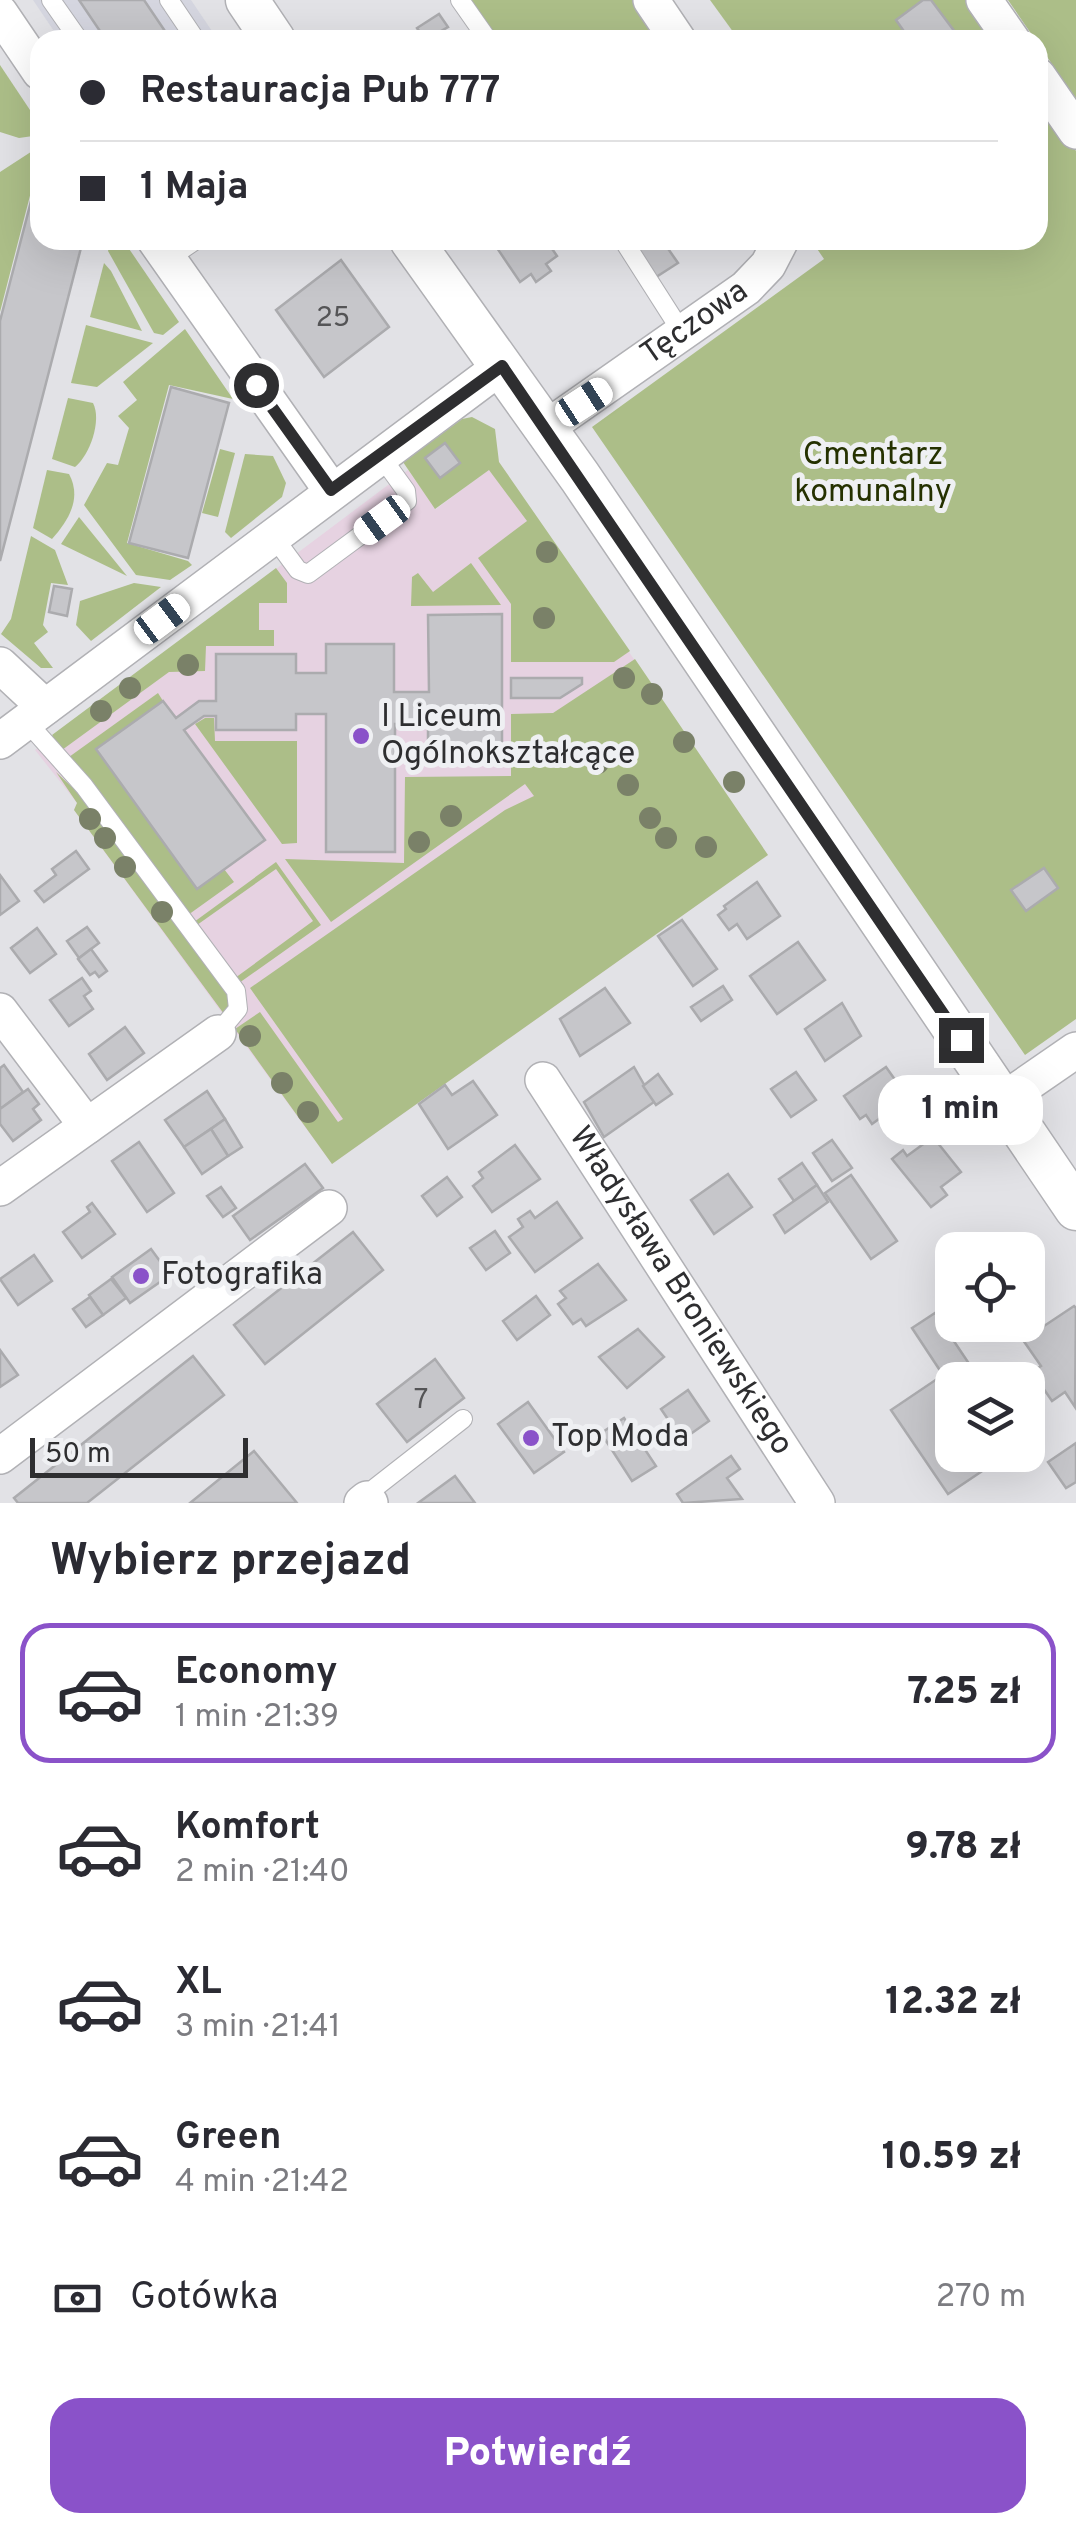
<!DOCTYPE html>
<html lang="pl">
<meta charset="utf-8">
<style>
:root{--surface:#fff;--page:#f2f2f3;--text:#2b2b33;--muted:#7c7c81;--line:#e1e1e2;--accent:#8a52c9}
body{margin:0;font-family:Overpass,sans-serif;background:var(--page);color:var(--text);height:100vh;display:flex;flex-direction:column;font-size:38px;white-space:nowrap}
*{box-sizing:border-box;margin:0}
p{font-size:32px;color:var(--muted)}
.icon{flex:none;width:55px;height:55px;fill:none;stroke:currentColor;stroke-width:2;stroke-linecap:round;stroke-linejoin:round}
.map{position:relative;height:1503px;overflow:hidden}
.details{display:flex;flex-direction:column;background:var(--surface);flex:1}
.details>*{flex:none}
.guide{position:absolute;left:30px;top:30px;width:1018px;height:220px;border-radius:30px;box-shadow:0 10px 40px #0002;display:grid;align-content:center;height:220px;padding:0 50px;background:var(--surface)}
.buttons{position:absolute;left:935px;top:1232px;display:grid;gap:20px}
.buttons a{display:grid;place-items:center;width:110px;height:110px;border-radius:20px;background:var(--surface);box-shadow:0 10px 40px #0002;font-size:50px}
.scale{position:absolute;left:30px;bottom:25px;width:218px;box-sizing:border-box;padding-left:10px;border:5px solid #2e2e30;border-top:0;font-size:28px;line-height:35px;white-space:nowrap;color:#2e2e30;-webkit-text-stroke:8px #eff0f3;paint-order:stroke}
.end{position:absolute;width:45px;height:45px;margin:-22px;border:12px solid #2e2e30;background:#fff;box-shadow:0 0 0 5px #fff}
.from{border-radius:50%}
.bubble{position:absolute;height:70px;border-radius:30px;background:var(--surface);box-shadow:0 10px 40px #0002;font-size:32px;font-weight:800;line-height:70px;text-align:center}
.car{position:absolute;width:30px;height:60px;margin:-30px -15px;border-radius:12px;box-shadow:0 0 8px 2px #0007;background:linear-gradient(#fff 24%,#345 0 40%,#fff 0 76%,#345 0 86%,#fff 0)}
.guide b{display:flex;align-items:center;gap:35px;height:95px;font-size:38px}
.guide b+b{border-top:2px solid var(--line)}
.guide i{width:25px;height:25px;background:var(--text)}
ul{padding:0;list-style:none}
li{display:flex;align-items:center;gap:30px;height:140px;margin:0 20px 15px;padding:0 30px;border:5px solid transparent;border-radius:30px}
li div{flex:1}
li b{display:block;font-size:38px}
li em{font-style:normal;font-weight:800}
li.active{border-color:var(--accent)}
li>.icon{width:90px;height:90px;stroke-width:1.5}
h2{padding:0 50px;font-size:45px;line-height:120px}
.pay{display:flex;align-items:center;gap:25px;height:110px;padding:0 50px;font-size:38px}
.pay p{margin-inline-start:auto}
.cta{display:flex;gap:20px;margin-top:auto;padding:20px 50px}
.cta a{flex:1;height:115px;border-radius:30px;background:var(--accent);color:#fff;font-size:40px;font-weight:800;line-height:115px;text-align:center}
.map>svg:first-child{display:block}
</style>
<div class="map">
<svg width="1076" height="1503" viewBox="0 0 1076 1503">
<rect width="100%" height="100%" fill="#e2e2e6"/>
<!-- built -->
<polygon fill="#d5d6e0" points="33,0 191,0 218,40 60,40"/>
<!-- education -->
<polygon fill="#e6d2e1" points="499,462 768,855 332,1164 74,810 77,803 35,750 408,470 436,509"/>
<!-- green -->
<g fill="#acbe88">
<polygon points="469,0 635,0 664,40 497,40"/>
<polygon points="710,0 971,0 999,40 739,40"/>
<polygon points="1008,0 1076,0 1076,99"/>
<polygon points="0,65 40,125 40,135 19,138 0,132"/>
<polygon points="1038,95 1076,151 1076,1019 1025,1055 592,427 824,259 811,240 1038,240"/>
<polygon points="40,146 40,186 33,184 0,312 0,172"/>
<polygon points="111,240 123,240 179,322 163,335 154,333 108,251"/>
<polygon points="104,263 111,271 142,331 90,317"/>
<polygon points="86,325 153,343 97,387 71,383"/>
<polygon points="185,329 233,399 169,385 127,543 188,561 192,565 170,580 136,575 84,505 107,463 118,465 129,428 118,416 137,400 123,382"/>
<path d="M68,398L93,403C102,420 90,455 75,467L52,459Z"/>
<polygon points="472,417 495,429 499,462 630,651 614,662 511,662 511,604 478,558 527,521 489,470 435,509 403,462 462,419"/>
<polygon points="220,449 235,453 218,517 202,513"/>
<polygon points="245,454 273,456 286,483 282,497 231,538 225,532"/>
<path d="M47,470L69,474C82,498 69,520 52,539L33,528Z"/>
<polygon points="79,517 127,576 61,544"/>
<polygon points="31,536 55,550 68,585 51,583 43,625 48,632 34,643 53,668 41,668 1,634 11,619"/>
<polygon points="471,563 501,605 411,606 412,577 418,573 433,592"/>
<polygon points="276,568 287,583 287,603 259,603 259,630 274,630 274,646 206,646 205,671 169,672 62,750 52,735"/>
<polygon points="134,583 161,587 91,641 76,625 80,601"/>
<polygon points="635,659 768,855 332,1164 235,1029 260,1012 338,1122 343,1119 250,988 505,810 534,796 525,784 331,922 285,859 404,863 405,777 511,776 511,714 553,713"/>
<polygon points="158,693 163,701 97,749 197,888 224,869 234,882 188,915 97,789 69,757"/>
<polygon points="205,718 214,718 215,741 297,741 297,843 282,844 195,724"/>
<polygon points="56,772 76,791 225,988 230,1005 224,1014 74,810 77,803"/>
<polygon points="276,862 321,925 239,983 235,978 313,921 276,869 197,925 194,922"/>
</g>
<!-- building -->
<g fill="#c6c6ca" stroke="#ababae" stroke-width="2.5">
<polygon points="79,0 144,0 171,40 106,40"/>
<polygon points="923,0 931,0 958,36 910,40 896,20"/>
<polygon points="439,14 448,27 425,40 417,28"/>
<polygon points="35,186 40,188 40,240 83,240 0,561 0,321"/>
<polygon points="546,240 557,256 546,264 551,271 536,282 531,274 520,282 493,242"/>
<polygon points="627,240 662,240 678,263 653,279"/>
<polygon points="341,260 389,327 324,377 276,310"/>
<polygon points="171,387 229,403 188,558 129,543"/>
<polygon points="445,443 460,463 440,478 425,458"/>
<polygon points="54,586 72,589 67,616 49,612"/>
<polygon points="502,614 502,749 428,750 428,724 395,724 395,852 326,852 326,714 296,714 296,730 216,730 216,716 204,716 184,730 265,840 197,889 96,749 163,701 176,718 199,701 216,701 216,654 296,654 296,673 326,673 326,644 394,644 394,692 429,692 428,615"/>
<polygon points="511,678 582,678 582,684 560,698 511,698"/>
<polygon points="76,851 89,869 44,902 35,891 56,875 52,869"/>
<polygon points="1044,868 1058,888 1026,911 1011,890"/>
<polygon points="0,875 19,901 0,915"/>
<polygon points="757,882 780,916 747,939 737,924 729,930 718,915 726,909 724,906"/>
<polygon points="682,920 717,969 693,986 658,936"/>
<polygon points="87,927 99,943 79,958 67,941"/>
<polygon points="37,928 56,954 30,973 11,948"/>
<polygon points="798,942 825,980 777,1014 750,976"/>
<polygon points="91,949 107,971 99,977 95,972 90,975 78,959"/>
<polygon points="82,978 91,991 84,996 93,1009 69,1026 50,1000"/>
<polygon points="723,986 732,1000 701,1021 691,1007"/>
<polygon points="605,988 630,1023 580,1056 560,1019"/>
<polygon points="842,1003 861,1036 825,1061 805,1029"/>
<polygon points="125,1027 144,1053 107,1080 89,1054"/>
<polygon points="4,1065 23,1092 0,1109 0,1068"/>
<polygon points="634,1067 654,1102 604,1137 584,1102"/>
<polygon points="886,1067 908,1098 872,1124 866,1115 860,1119 844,1096"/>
<polygon points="796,1072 816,1100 791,1117 771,1089"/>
<polygon points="658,1074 672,1094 656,1105 643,1086"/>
<polygon points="473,1081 497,1115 448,1149 419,1104 445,1085 452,1095"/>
<polygon points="28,1089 39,1104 33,1109 41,1120 13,1141 0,1124 0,1109"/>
<polygon points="207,1091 225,1119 184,1147 165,1120"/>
<polygon points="225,1119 242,1147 228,1156 211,1129"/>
<polygon points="211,1129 228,1156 202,1174 184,1147"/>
<polygon points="933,1137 961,1172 941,1187 947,1195 931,1207 892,1159 903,1150 907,1156"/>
<polygon points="832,1140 852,1168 832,1181 813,1153"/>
<polygon points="139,1142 174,1193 147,1212 112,1161"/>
<polygon points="515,1145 540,1179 492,1212 473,1186 483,1178 479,1172"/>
<polygon points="802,1163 817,1185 794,1201 779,1179"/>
<polygon points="305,1164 323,1188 250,1240 233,1216"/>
<polygon points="728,1174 752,1207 714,1234 691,1200"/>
<polygon points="851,1175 897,1241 871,1259 825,1193"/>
<polygon points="447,1177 462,1197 437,1216 422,1196"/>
<polygon points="817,1185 828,1202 785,1233 774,1215"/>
<polygon points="221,1187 236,1208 223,1217 207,1196"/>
<polygon points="557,1202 582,1238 535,1272 509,1237 523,1227 518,1219 530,1211 535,1218"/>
<polygon points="92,1203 115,1234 82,1258 63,1232 90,1212 87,1207"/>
<polygon points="495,1231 510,1253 486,1270 470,1248"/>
<polygon points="353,1232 383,1270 265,1364 234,1325"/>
<polygon points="151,1249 170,1275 130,1303 112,1277"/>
<polygon points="34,1255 52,1281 18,1305 0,1279"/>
<polygon points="598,1264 626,1300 586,1326 581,1319 573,1324 558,1304 566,1298 560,1291"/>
<polygon points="111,1279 126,1298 103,1315 89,1295"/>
<polygon points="536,1296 550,1315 517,1340 503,1321"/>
<polygon points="90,1297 103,1315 86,1327 73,1309"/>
<polygon points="1074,1306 1076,1308 1075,1407 1065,1392 1052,1401 1032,1372 1041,1366 1023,1340"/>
<polygon points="935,1313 980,1380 952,1380 952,1455 1006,1455 948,1494 891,1410 943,1375 912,1328"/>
<polygon points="638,1329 664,1357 627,1388 599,1357"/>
<polygon points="0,1350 18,1375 0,1387"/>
<polygon points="193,1356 224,1395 87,1503 18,1503 14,1498"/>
<polygon points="435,1359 464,1398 407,1442 377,1404"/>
<polygon points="688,1390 709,1421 682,1440 661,1409"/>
<polygon points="528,1402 564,1452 534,1473 498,1424"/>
<polygon points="624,1418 656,1466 632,1481 601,1433"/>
<polygon points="1076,1443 1076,1482 1066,1488 1048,1462"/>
<polygon points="254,1451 297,1503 190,1503"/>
<polygon points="731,1456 740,1469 727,1478 742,1499 683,1503 677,1494"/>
<polygon points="455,1476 475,1503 418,1503"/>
</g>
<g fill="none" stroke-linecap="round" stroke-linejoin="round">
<!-- service casing -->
<g stroke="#b1b1b5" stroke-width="20">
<g id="service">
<polyline points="51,0 79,40"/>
<polyline points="169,0 196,40"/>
<polyline points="460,0 488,40"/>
<polyline points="623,240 683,334"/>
<polyline points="168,259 196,240"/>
<polyline points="273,536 298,570 308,574 407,501 406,491 380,455"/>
<polyline points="26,721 84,786 236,991 238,1009 218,1033"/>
<polyline points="367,1499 376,1487 463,1419"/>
</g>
</g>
<!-- minor casing -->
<g stroke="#b1b1b5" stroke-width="38">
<g id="minor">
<polyline points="651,0 678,40"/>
<polyline points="984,0 1012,40"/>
<polyline points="0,13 40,72"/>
<polyline points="1038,76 1076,131"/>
<polyline points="155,240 331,490"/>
<path id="s1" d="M546,428L746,288L768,265L781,240"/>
<polyline points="0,665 45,707"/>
<polyline points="0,741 503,365"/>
<polyline points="0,1011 87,1126"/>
<path id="s2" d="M543,1080L817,1503"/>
<polyline points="1002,1101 1076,1050"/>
<polyline points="0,1188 218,1033"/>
<polyline points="0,1456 329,1208"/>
<polyline points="362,1503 367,1499 370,1503"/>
</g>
</g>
<!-- tertiary casing -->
<g stroke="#b1b1b5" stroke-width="45">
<g id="tertiary">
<polyline points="247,0 274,40"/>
<polyline points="411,240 580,477 1076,1209"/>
</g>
</g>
<!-- service -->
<use href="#service" stroke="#fff" stroke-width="18"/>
<!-- minor -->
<use href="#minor" stroke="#fff" stroke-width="35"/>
<!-- tertiary -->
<use href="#tertiary" stroke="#fff" stroke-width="42"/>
</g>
<!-- trees -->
<g fill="#7a8168">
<circle cx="547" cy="552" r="11"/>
<circle cx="544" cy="618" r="11"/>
<circle cx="188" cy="665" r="11"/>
<circle cx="624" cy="678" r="11"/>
<circle cx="130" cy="688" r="11"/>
<circle cx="652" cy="694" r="11"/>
<circle cx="101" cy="711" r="11"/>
<circle cx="684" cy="742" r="11"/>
<circle cx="598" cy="763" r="11"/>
<circle cx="734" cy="782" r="11"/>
<circle cx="628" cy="785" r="11"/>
<circle cx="451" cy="816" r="11"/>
<circle cx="650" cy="818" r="11"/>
<circle cx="90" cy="819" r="11"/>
<circle cx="105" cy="838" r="11"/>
<circle cx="666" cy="838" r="11"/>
<circle cx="419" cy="842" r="11"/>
<circle cx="706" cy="847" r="11"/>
<circle cx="125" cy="867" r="11"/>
<circle cx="162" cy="912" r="11"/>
<circle cx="250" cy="1036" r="11"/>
<circle cx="282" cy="1083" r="11"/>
<circle cx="308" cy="1112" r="11"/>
</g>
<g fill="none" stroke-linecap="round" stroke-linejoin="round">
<!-- route -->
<polyline stroke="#2e2e30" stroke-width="12" points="256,385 331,490 502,366 961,1040"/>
</g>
<!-- markers -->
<g fill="#8a52c9" stroke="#eff0f3" stroke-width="4">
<circle cx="361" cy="736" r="10"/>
<circle cx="141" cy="1276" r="10"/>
<circle cx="531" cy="1438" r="10"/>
</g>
<g text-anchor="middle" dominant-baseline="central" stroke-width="10" stroke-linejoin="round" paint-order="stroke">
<!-- number labels -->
<g font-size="28" fill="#545456">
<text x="333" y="319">25</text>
<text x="421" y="1401">7</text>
</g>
<!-- street labels -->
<g font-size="32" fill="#2e2e30" stroke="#eff0f3">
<text stroke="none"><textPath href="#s1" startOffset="182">Tęczowa</textPath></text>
<text stroke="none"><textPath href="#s2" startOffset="252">Władysława Broniewskiego</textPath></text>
</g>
<!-- park labels -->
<g font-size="32" fill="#253100" stroke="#eff0f3">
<text x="873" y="456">Cmentarz<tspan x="873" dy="37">komunalny</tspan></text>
</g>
<!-- poi labels -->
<g font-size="32" fill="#2e2e30" stroke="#eff0f3" text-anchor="start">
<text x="381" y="718">I Liceum<tspan x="381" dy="37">Ogólnokształcące</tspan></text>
<text x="161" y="1276">Fotografika</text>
<text x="551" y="1438">Top Moda</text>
</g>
</g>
</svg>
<div class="buttons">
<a><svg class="icon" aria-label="locate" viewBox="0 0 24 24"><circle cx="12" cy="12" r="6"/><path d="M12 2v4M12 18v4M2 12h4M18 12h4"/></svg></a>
<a><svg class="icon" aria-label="layers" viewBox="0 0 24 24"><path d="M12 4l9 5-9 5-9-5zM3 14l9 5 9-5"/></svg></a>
</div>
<div class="scale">50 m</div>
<i class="end from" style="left:256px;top:385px"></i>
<i class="end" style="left:961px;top:1040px"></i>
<div class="bubble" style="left:878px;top:1075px;width:165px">1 min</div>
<i class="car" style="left:584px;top:402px;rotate:57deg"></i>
<i class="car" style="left:382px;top:520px;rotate:234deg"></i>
<i class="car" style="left:162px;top:619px;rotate:53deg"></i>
<div class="guide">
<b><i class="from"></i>Restauracja Pub 777</b>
<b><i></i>1 Maja</b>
</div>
</div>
<section class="details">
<h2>Wybierz przejazd</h2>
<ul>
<li class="active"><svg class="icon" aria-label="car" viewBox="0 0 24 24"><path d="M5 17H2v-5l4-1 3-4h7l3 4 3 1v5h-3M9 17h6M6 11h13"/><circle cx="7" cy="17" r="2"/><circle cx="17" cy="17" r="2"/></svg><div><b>Economy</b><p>1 min · 21:39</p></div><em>7.25 zł</em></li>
<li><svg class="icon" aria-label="car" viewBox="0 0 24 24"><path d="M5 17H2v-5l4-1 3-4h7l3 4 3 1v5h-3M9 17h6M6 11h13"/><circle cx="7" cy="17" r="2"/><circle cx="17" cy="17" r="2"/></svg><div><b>Komfort</b><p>2 min · 21:40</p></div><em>9.78 zł</em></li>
<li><svg class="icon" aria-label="car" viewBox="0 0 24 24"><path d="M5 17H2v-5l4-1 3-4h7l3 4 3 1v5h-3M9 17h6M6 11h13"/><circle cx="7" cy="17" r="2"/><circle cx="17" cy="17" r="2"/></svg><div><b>XL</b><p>3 min · 21:41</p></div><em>12.32 zł</em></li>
<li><svg class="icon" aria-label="car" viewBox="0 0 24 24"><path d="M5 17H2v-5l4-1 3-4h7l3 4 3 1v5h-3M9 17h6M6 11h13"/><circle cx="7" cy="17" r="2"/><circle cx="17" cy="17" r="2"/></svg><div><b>Green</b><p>4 min · 21:42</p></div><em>10.59 zł</em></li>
</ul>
<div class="pay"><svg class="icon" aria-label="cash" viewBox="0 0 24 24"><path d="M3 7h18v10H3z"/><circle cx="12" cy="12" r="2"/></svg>Gotówka<p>270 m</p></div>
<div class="cta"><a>Potwierdź</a></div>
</section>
